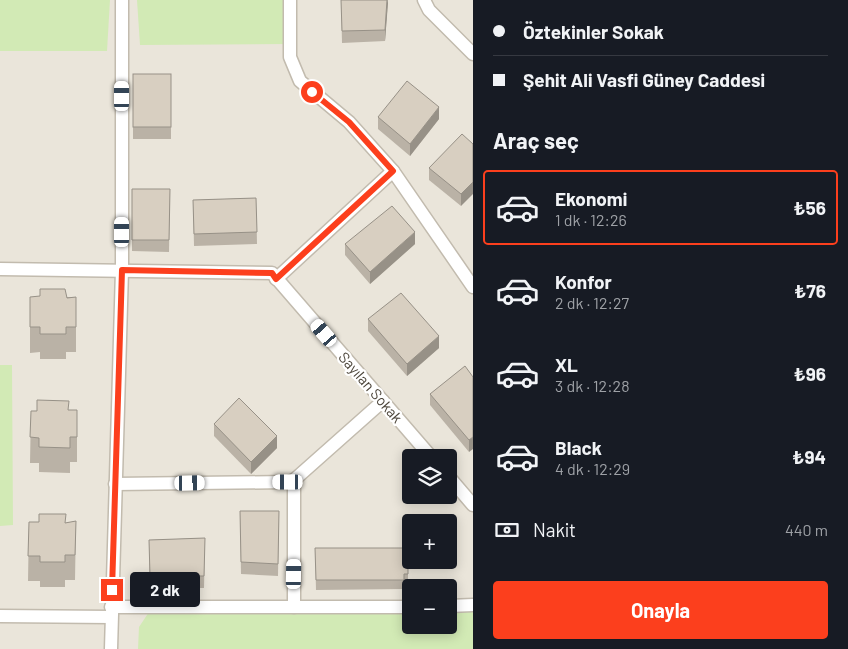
<!DOCTYPE html>
<html lang="tr">
<meta charset="utf-8">
<style>
:root{--surface:#171b24;--page:#242831;--text:#f1f3f6;--muted:#9ea1a6;--line:#363941;--accent:#fc3f1d}
body{margin:0;font-family:Barlow,sans-serif;background:var(--page);color:var(--text);height:100vh;display:flex;flex-direction:column;font-size:19px;white-space:nowrap}
*{box-sizing:border-box;margin:0}
p{font-size:16px;color:var(--muted)}
.icon{flex:none;width:28px;height:28px;fill:none;stroke:currentColor;stroke-width:2;stroke-linecap:round;stroke-linejoin:round}
.map{position:relative;flex:1;overflow:hidden}
.side{display:flex;flex-direction:column;background:var(--surface);width:375px}
.side>*{flex:none}
.banner{display:grid;align-content:center;height:110px;padding:0 20px;background:var(--surface)}
.buttons{position:absolute;left:402px;top:449px;display:grid;gap:10px}
.buttons a{display:grid;place-items:center;width:55px;height:55px;border-radius:5px;background:var(--surface);box-shadow:0 2px 12px #0003;font-size:25px}
.end{position:absolute;width:22px;height:22px;margin:-11px;border:6px solid #fc3f1d;background:#fff;box-shadow:0 0 0 2px #fff}
.from{border-radius:50%}
.bubble{position:absolute;height:35px;border-radius:5px;background:var(--surface);box-shadow:0 2px 12px #0003;font-size:16px;font-weight:700;line-height:35px;text-align:center}
.car{position:absolute;width:15px;height:30px;margin:-15px -8px;border-radius:6px;box-shadow:0 0 4px 1px #0007;background:linear-gradient(#fff 24%,#345 0 40%,#fff 0 76%,#345 0 86%,#fff 0)}
.banner b{display:flex;align-items:center;gap:18px;height:48px;font-size:19px}
.banner b+b{border-top:1px solid var(--line)}
.banner i{width:12px;height:12px;background:var(--text)}
ul{padding:0;list-style:none}
li{display:flex;align-items:center;gap:15px;height:75px;margin:0 10px 8px;padding:0 10px;border:2px solid transparent;border-radius:5px}
li div{flex:1}
li b{display:block;font-size:19px}
li em{font-style:normal;font-weight:700}
li.selected{border-color:var(--accent)}
li>.icon{width:45px;height:45px;stroke-width:1.5}
h2{padding:0 20px;font-size:22px;line-height:60px}
.pay{display:flex;align-items:center;gap:12px;height:55px;padding:0 20px;font-size:19px}
.pay p{margin-inline-start:auto}
.button{display:flex;gap:10px;margin-top:auto;padding:10px 20px}
.button a{flex:1;height:58px;border-radius:5px;background:var(--accent);color:#fff;font-size:20px;font-weight:700;line-height:58px;text-align:center}
main{display:flex;flex:1;min-height:0}
.map>svg:first-child{display:block}
</style>
<main>
<div class="map">
<svg width="473" height="649" viewBox="0 0 473 649">
<rect width="100%" height="100%" fill="#f6f3ec"/>
<!-- residential -->
<path fill="#eae5da" fill-rule="evenodd" d="M0,0H473V649H0ZM411,458H449V495H411ZM411,522H449V560H411ZM411,588H449V625H411Z"/>
<!-- green -->
<g fill="#d2eab5">
<polygon points="0,0 110,0 107,51 0,51"/>
<polygon points="137,0 286,0 288,44 140,45"/>
<polygon points="0,365 12,365 13,525 0,526"/>
<polygon points="149,612 411,612 411,625 449,625 449,612 473,612 473,649 138,649 139,627"/>
</g>
<g fill="none" stroke-linecap="round" stroke-linejoin="round">
<!-- minor casing -->
<g stroke="#c2bbae" stroke-width="15">
<g id="minor">
<polyline points="290,0 290,57 300,81 349,122 393,171 473,287"/>
<polyline points="424,0 429,10 473,54"/>
<polyline points="0,269 272,273 432,458"/>
<polyline points="276,279 393,171"/>
<polyline points="449,477 473,505"/>
<polyline points="115,484 288,482 294,480 383,401"/>
<polyline points="449,606 473,605"/>
<polyline points="111,607 411,607"/>
<polyline points="294,607 294,480"/>
<polyline points="0,616 111,617"/>
<polyline points="111,649 122,270 122,0"/>
</g>
</g>
<!-- minor -->
<use href="#minor" stroke="#fff" stroke-width="12"/>
</g>
<!-- wall -->
<g fill="#bab2a6">
<polygon points="341,0 388,0 385,41 342,43"/>
<rect x="133" y="74" width="38" height="65"/>
<polygon points="378,117 439,119 410,156 378,129"/>
<polygon points="473,144 461,206 429,180 429,168"/>
<polygon points="132,189 170,189 169,252 132,251"/>
<polygon points="256,198 257,244 194,246 193,200"/>
<polygon points="345,244 415,244 370,284 345,255"/>
<polygon points="30,297 76,297 76,352 66,352 66,359 40,359 40,352 30,353"/>
<polygon points="368,319 439,348 407,376 368,331"/>
<polygon points="473,377 469,452 430,405 430,394"/>
<polygon points="69,410 77,410 77,462 70,462 70,473 39,472 39,463 30,463 31,411"/>
<polygon points="214,424 277,448 251,474 214,436"/>
<polygon points="240,511 279,511 278,576 241,574"/>
<polygon points="76,521 75,580 65,580 65,587 40,587 40,581 28,581 29,522 66,523"/>
<polygon points="205,538 204,588 150,588 149,540"/>
<polygon points="315,548 408,559 408,583 404,583 404,589 316,590"/>
</g>
<!-- shaded-wall -->
<g fill="#979187">
<polygon points="387,0 388,3 385,41 385,30"/>
<polygon points="439,107 439,119 410,156 410,144"/>
<polygon points="473,182 473,194 461,206 461,194"/>
<polygon points="415,232 415,244 370,284 370,272"/>
<polygon points="439,336 439,348 407,376 407,364"/>
<polygon points="277,436 277,448 251,474 251,462"/>
<polygon points="473,437 473,449 469,452 469,440"/>
</g>
<!-- building -->
<g fill="#d8cfc1" stroke="#979187">
<polygon points="341,0 387,0 385,30 342,31"/>
<rect x="133" y="74" width="38" height="53"/>
<polygon points="407,81 439,107 410,144 378,117"/>
<polygon points="462,134 473,144 473,182 461,194 429,168"/>
<polygon points="132,189 170,189 169,240 132,240"/>
<polygon points="256,198 257,232 194,234 193,200"/>
<polygon points="392,206 415,232 370,272 345,244"/>
<polygon points="40,289 65,289 67,298 76,297 76,327 66,327 66,334 40,334 40,327 30,327 30,297 40,296"/>
<polygon points="401,293 439,336 407,364 368,319"/>
<polygon points="465,366 473,377 473,437 469,440 430,394"/>
<polygon points="239,398 277,436 251,462 214,424"/>
<polygon points="37,400 69,401 68,410 77,410 77,437 70,437 70,448 39,447 39,438 30,437 31,411 37,411"/>
<polygon points="240,511 279,511 278,564 241,562"/>
<polygon points="39,514 66,514 65,523 76,521 75,555 65,555 65,562 40,562 40,556 28,556 29,522 39,522"/>
<polygon points="205,538 204,576 150,576 149,540"/>
<polygon points="315,548 404,548 404,559 408,559 408,574 404,574 404,580 316,580"/>
</g>
<g fill="none" stroke-linecap="round" stroke-linejoin="round">
<!-- route -->
<polyline stroke="#fc3f1d" stroke-width="6" points="112,590 122,270 272,273 276,279 393,171 349,122 312,92"/>
</g>
<g text-anchor="middle" dominant-baseline="central" stroke-width="4.5" stroke-linejoin="round" paint-order="stroke">
<!-- street labels -->
<g font-size="15" fill="#4b4439" stroke="#fff">
<text transform="translate(371 387) rotate(49)">Sayılan Sokak</text>
</g>
</g>
</svg>
<div class="buttons">
<a><svg class="icon" aria-label="layers" viewBox="0 0 24 24"><path d="M12 4l9 5-9 5-9-5zM3 14l9 5 9-5"/></svg></a>
<a>+</a>
<a>−</a>
</div>
<i class="end from" style="left:312px;top:92px"></i>
<i class="end" style="left:112px;top:590px"></i>
<div class="bubble" style="left:130px;top:572px;width:70px">2 dk</div>
<i class="car" style="left:122px;top:96px;rotate:0deg"></i>
<i class="car" style="left:122px;top:232px;rotate:0deg"></i>
<i class="car" style="left:324px;top:333px;rotate:319deg"></i>
<i class="car" style="left:288px;top:482px;rotate:270deg"></i>
<i class="car" style="left:190px;top:483px;rotate:89deg"></i>
<i class="car" style="left:294px;top:574px;rotate:1deg"></i>
</div>
<section class="side">
<div class="banner">
<b><i class="from"></i>Öztekinler Sokak</b>
<b><i></i>Şehit Ali Vasfi Güney Caddesi</b>
</div>
<h2>Araç seç</h2>
<ul>
<li class="selected"><svg class="icon" aria-label="car" viewBox="0 0 24 24"><path d="M5 17H2v-5l4-1 3-4h7l3 4 3 1v5h-3M9 17h6M6 11h13"/><circle cx="7" cy="17" r="2"/><circle cx="17" cy="17" r="2"/></svg><div><b>Ekonomi</b><p>1 dk · 12:26</p></div><em>₺56</em></li>
<li><svg class="icon" aria-label="car" viewBox="0 0 24 24"><path d="M5 17H2v-5l4-1 3-4h7l3 4 3 1v5h-3M9 17h6M6 11h13"/><circle cx="7" cy="17" r="2"/><circle cx="17" cy="17" r="2"/></svg><div><b>Konfor</b><p>2 dk · 12:27</p></div><em>₺76</em></li>
<li><svg class="icon" aria-label="car" viewBox="0 0 24 24"><path d="M5 17H2v-5l4-1 3-4h7l3 4 3 1v5h-3M9 17h6M6 11h13"/><circle cx="7" cy="17" r="2"/><circle cx="17" cy="17" r="2"/></svg><div><b>XL</b><p>3 dk · 12:28</p></div><em>₺96</em></li>
<li><svg class="icon" aria-label="car" viewBox="0 0 24 24"><path d="M5 17H2v-5l4-1 3-4h7l3 4 3 1v5h-3M9 17h6M6 11h13"/><circle cx="7" cy="17" r="2"/><circle cx="17" cy="17" r="2"/></svg><div><b>Black</b><p>4 dk · 12:29</p></div><em>₺94</em></li>
</ul>
<div class="pay"><svg class="icon" aria-label="cash" viewBox="0 0 24 24"><path d="M3 7h18v10H3z"/><circle cx="12" cy="12" r="2"/></svg>Nakit<p>440 m</p></div>
<div class="button"><a>Onayla</a></div>
</section>
</main>
